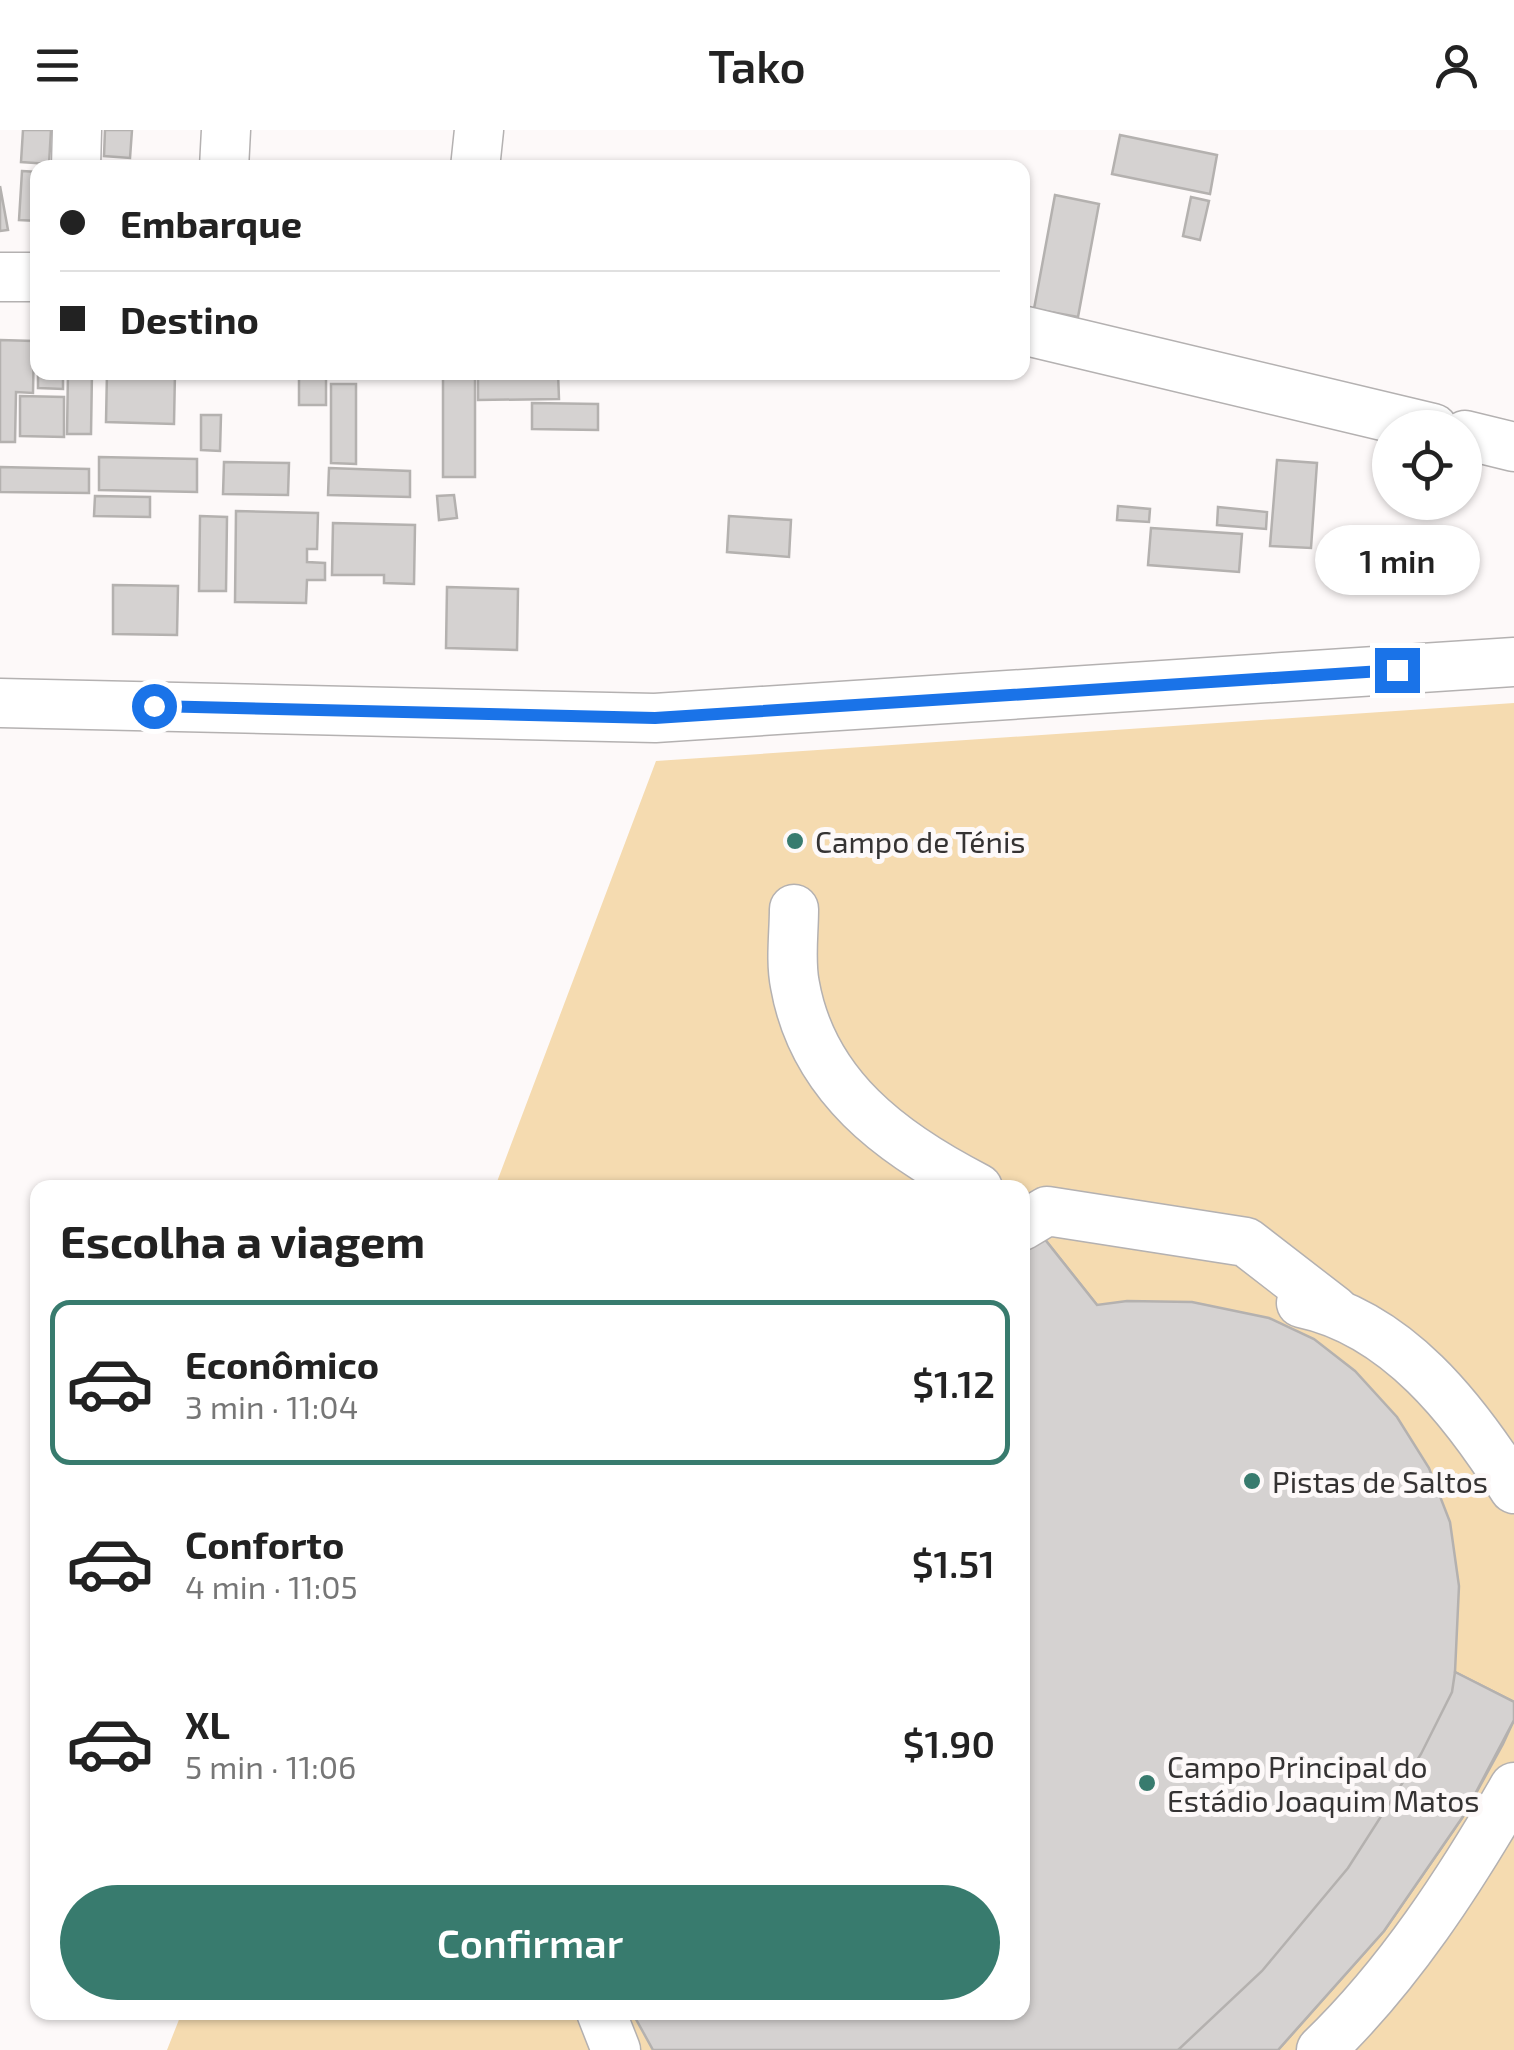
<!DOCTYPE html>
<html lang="pt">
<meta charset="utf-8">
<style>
:root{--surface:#fff;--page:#f6f6f6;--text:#222;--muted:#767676;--line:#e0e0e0;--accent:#387b6e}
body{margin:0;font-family:"Exo 2",sans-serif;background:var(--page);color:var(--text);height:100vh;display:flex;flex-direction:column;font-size:38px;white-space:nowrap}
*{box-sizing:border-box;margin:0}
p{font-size:32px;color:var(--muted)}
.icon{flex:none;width:55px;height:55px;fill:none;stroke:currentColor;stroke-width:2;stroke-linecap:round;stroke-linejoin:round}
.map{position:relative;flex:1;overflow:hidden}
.drawer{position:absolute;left:30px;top:1050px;width:1000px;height:840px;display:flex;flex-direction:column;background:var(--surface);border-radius:20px;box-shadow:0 2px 8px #0004}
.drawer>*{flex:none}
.hud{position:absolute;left:30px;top:30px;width:1000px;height:220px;border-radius:20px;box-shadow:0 2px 8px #0004;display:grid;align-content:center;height:220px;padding:0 30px;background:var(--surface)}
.controls{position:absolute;left:1372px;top:280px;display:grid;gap:20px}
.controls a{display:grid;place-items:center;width:110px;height:110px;border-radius:50%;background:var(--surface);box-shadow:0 2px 8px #0004;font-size:50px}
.end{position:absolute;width:45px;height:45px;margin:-22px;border:12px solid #1a73e8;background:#fff;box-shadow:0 0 0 5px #fff}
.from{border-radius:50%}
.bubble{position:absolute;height:70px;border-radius:35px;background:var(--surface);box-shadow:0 2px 8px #0004;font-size:32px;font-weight:600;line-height:70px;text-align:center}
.hud b{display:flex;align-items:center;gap:35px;height:95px;font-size:38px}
.hud b+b{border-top:2px solid var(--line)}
.hud i{width:25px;height:25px;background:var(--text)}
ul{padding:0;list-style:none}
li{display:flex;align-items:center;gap:30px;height:165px;margin:0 20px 15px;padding:0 10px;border:5px solid transparent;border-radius:20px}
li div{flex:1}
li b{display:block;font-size:38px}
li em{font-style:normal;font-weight:600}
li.active{border-color:var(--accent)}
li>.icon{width:90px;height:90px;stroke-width:1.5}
h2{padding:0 30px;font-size:45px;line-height:120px}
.primary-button{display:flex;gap:20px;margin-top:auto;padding:20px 30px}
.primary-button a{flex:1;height:115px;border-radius:60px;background:var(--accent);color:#fff;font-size:40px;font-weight:600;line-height:115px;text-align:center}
header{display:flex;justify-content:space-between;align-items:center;height:130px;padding:0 30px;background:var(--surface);font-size:45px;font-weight:600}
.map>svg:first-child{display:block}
</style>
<header><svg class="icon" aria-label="menu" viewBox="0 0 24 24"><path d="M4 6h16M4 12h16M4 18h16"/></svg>Tako<svg class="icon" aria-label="person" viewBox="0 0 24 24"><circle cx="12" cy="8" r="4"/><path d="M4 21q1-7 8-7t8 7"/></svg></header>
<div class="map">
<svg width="1514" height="1920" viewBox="0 0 1514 1920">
<rect width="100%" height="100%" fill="#fdf9f9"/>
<!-- green -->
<polygon fill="#f5dbb0" points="1514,573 1514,1920 167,1920 182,1882 1022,1882 1022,1058 495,1057 656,631"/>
<!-- building -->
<g fill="#d5d2d1" stroke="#b4b1af" stroke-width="2.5">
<polygon points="23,0 51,0 49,34 21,32"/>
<polygon points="105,0 132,0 130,28 104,26"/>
<polygon points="1120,5 1217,25 1210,64 1112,44"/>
<rect x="102" y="33" width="84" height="5"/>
<polygon points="22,41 38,42 38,91 19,90"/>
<polygon points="0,56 8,100 0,101"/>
<polygon points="1055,65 1099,74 1078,187 1034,179"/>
<polygon points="1191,67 1209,71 1200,110 1183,106"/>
<polygon points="0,210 34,211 33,263 16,262 15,312 0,312"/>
<polygon points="38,242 63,242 63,259 38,258"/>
<polygon points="68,242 92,242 91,304 67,304"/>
<polygon points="107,242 175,242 174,294 106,292"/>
<rect x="299" y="242" width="27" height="33"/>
<rect x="443" y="242" width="32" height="105"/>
<polygon points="478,242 558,242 559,269 478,270"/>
<polygon points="331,254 356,254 356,334 331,333"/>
<polygon points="20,266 64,267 64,307 20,306"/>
<polygon points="532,273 598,274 598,300 532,299"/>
<polygon points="201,285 221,285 220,321 201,320"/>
<polygon points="99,327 197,329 197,362 99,360"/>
<polygon points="1277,330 1317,333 1311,418 1270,416"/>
<polygon points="224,332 289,333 288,365 223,364"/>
<polygon points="0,337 89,339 89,363 0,362"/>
<polygon points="329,338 410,341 410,367 328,365"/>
<polygon points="454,365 457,388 439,390 437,366"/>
<polygon points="95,366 150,367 150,387 94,386"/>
<polygon points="1118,376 1150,379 1149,392 1117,390"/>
<polygon points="1218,377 1267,382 1266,399 1217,395"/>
<polygon points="236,381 318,383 317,419 307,419 307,432 325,433 325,450 307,450 306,473 235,472"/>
<polygon points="200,386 227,387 226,461 199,461"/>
<polygon points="729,386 791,390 789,427 727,422"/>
<polygon points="333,393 415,395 414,454 384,453 384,445 332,445"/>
<polygon points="1151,398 1242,404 1239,442 1148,435"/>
<polygon points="113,455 178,456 177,505 113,504"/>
<polygon points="447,457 518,459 517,520 446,518"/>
<polygon points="1043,1107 1097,1175 1022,1225 1022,1122"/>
<polygon points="1043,1107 1097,1175 1127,1171 1192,1172 1269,1188 1314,1209 1355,1241 1397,1287 1429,1338 1450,1392 1459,1456 1455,1542 1514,1572 1514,1590 1503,1614 1464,1685 1384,1801 1278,1920 653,1920 632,1882 1022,1882 1022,1122"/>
<polygon points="1455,1542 1514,1572 1514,1590 1464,1685 1384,1801 1278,1920 1178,1920 1262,1841 1348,1738 1421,1624 1452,1562"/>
</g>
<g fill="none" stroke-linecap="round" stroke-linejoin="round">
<!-- minor casing -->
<g stroke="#b4b1b1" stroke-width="51">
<g id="minor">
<polyline points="76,38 77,0"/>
<polyline points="224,38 226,0"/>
<polyline points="475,38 479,0"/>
<polyline points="0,147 38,147"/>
<polyline points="1022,200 1433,298"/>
<polyline points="1465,305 1514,317"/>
<polyline points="0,573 655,588 1514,532"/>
<path d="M794,779C794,803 790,831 795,855C813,956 892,1014 978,1058"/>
<polyline points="1022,1096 1047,1081 1246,1112 1334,1180"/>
<path d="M1301,1173C1397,1193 1464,1280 1514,1359"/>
<polyline points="601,1882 616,1920"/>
<path d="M1321,1920C1399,1845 1460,1751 1514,1657"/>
</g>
</g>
<!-- minor -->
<use href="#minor" stroke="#fff" stroke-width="48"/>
</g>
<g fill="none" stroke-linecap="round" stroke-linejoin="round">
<!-- route -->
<polyline stroke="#1a73e8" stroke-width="12" points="154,576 655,588 1397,540"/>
</g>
<!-- markers -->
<g fill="#387b6e" stroke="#fdf9f9" stroke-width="4">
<circle cx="795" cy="711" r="10"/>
<circle cx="1252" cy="1351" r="10"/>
<circle cx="1147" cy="1653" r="10"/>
</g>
<g text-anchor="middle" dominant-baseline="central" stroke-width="10" stroke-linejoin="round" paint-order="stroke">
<!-- poi labels -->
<g font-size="30" fill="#353333" stroke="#fdf9f9" text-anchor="start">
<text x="815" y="711">Campo de Ténis</text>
<text x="1272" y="1351">Pistas de Saltos</text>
<text x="1167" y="1636">Campo Principal do<tspan x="1167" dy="34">Estádio Joaquim Matos</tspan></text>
</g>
</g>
</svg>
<div class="controls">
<a><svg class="icon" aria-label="locate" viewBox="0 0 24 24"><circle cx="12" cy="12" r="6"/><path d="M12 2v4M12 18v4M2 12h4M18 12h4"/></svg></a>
</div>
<i class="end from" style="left:154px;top:576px"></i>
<i class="end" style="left:1397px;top:540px"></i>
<div class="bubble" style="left:1315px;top:395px;width:165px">1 min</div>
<div class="hud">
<b><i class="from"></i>Embarque</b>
<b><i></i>Destino</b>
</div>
<section class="drawer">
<h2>Escolha a viagem</h2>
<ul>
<li class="active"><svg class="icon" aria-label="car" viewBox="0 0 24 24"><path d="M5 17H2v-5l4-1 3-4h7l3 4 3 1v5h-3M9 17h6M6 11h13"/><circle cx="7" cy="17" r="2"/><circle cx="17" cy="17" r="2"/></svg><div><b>Econômico</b><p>3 min · 11:04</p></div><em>$1.12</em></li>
<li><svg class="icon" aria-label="car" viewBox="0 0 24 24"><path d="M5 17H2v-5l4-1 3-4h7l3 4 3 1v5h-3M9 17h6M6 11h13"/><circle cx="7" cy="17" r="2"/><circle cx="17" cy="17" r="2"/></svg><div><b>Conforto</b><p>4 min · 11:05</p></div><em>$1.51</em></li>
<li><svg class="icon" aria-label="car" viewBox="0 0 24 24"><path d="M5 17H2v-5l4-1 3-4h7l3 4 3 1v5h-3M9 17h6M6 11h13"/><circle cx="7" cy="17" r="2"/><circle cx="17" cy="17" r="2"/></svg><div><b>XL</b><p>5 min · 11:06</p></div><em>$1.90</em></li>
</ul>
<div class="primary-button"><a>Confirmar</a></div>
</section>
</div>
